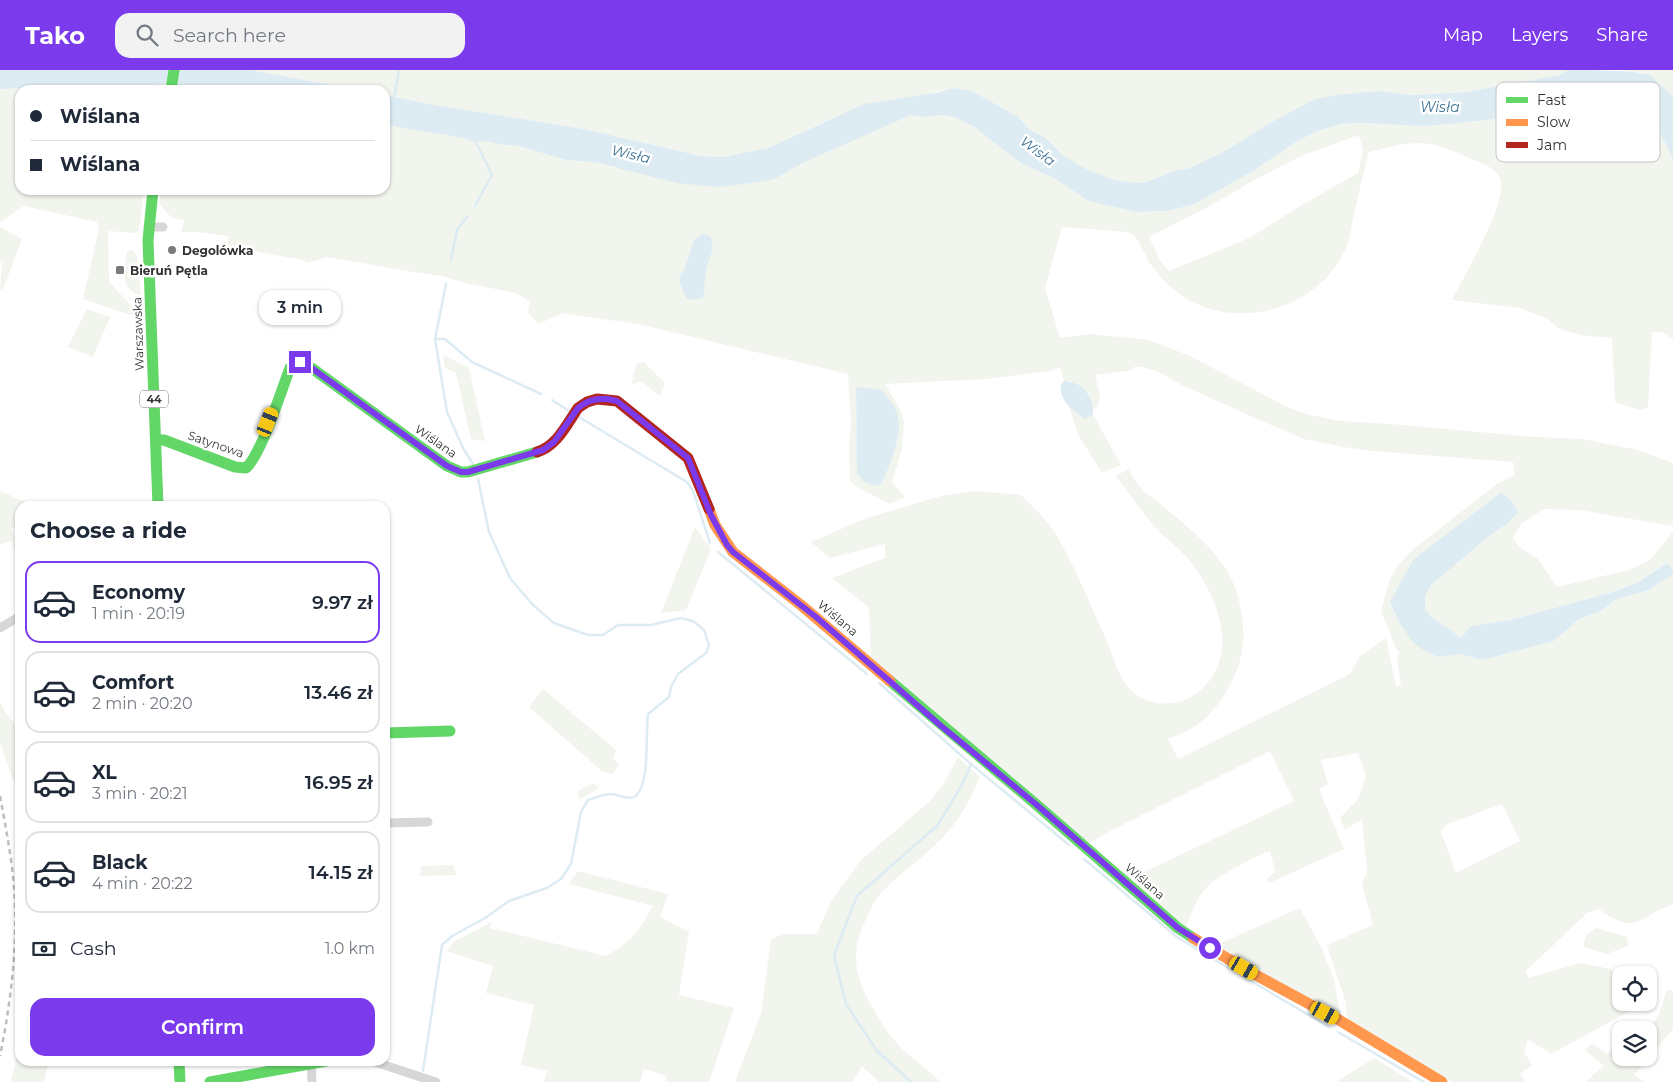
<!DOCTYPE html>
<meta charset="utf-8">
<style>
:root{--surface:#fff;--page:#f2f2f3;--text:#1f2937;--muted:#747a83;--line:#e0e1e3;--accent:#7c3aed}
body{margin:0;font-family:Montserrat,sans-serif;background:var(--page);color:var(--text);height:100vh;display:flex;flex-direction:column;font-size:19px;white-space:nowrap}
*{box-sizing:border-box;margin:0}
p{font-size:16px;color:var(--muted)}
.icon{flex:none;width:28px;height:28px;fill:none;stroke:currentColor;stroke-width:2;stroke-linecap:round;stroke-linejoin:round}
.map{position:relative;flex:1;overflow:hidden}
.details{position:absolute;left:15px;top:431px;width:375px;height:565px;display:flex;flex-direction:column;background:var(--surface);border-radius:15px;box-shadow:0 1px 4px #0004}
.details>*{flex:none}
.banner{position:absolute;left:15px;top:15px;width:375px;height:110px;border-radius:15px;box-shadow:0 1px 4px #0004;display:grid;align-content:center;height:110px;padding:0 15px;background:var(--surface)}
.buttons{position:absolute;left:1612px;top:896px;display:grid;gap:10px}
.buttons a{display:grid;place-items:center;width:45px;height:45px;border-radius:10px;background:var(--surface);box-shadow:0 1px 4px #0004;font-size:25px}
.end{position:absolute;width:22px;height:22px;margin:-11px;border:6px solid #7c3aed;background:#fff;box-shadow:0 0 0 2px #fff}
.from{border-radius:50%}
.bubble{position:absolute;height:35px;border-radius:15px;background:var(--surface);box-shadow:0 1px 4px #0004;font-size:16px;font-weight:600;line-height:35px;text-align:center}
.car{position:absolute;width:15px;height:30px;margin:-15px -8px;border-radius:6px;box-shadow:0 0 4px 1px #0007;background:linear-gradient(#f5c518 24%,#345 0 40%,#f5c518 0 76%,#345 0 86%,#f5c518 0)}
.banner b{display:flex;align-items:center;gap:18px;height:48px;font-size:19px}
.banner b+b{border-top:1px solid var(--line)}
.banner i{width:12px;height:12px;background:var(--text)}
ul{padding:0;list-style:none}
li{display:flex;align-items:center;gap:15px;height:82px;margin:0 10px 8px;padding:0 5px;border:2px solid var(--line);border-radius:15px}
li div{flex:1}
li b{display:block;font-size:19px}
li em{font-style:normal;font-weight:600}
li.on{border-color:var(--accent)}
li>.icon{width:45px;height:45px;stroke-width:1.5}
h2{padding:0 15px;font-size:22px;line-height:60px}
.pay{display:flex;align-items:center;gap:12px;height:55px;padding:0 15px;font-size:19px}
.pay p{margin-inline-start:auto}
.cta{display:flex;gap:10px;margin-top:auto;padding:10px 15px}
.cta a{flex:1;height:58px;border-radius:15px;background:var(--accent);color:#fff;font-size:20px;font-weight:600;line-height:58px;text-align:center}
header{display:flex;align-items:center;gap:30px;box-sizing:border-box;height:70px;padding:0 25px;background:var(--accent);color:#fff}
header strong{font-size:24px}
nav{display:flex;gap:28px;margin-inline-start:auto;font-size:18px}
.search{width:350px;height:45px;background:var(--page);display:flex;align-items:center;gap:12px;box-sizing:border-box;padding:0 18px;border-radius:15px;color:var(--muted);font-size:19px}
.map>svg:first-child{display:block}
</style>
<header>
<strong>Tako</strong>
<div class="search"><svg class="icon" aria-label="search" viewBox="0 0 24 24"><circle cx="10" cy="10" r="6"/><path d="M15 15l6 6"/></svg>Search here</div>
<nav><a>Map</a><a>Layers</a><a>Share</a></nav>
</header>
<div class="map">
<svg width="1673" height="1012" viewBox="0 0 1673 1012">
<rect width="100%" height="100%" fill="#fff"/>
<!-- green -->
<g fill="#f1f5ed" fill-rule="evenodd">
<polygon points="250,0 1568,0 1560,5 1466,22 1413,25 1377,21 1336,25 1315,29 1268,54 1227,80 1190,98 1173,101 1147,112 1135,113 1114,110 1086,99 1064,86 1046,68 1030,60 1017,46 972,21 952,18 834,47 768,78 723,87 701,86 584,59 435,35 385,25 385,20 359,20"/>
<polygon points="1619,0 1673,0 1673,26 1646,3"/>
<polygon points="164,14 163,20 20,20 20,120 144,120 139,161 136,163 108,161 109,212 140,245 130,245 83,229 99,159 97,152 24,136 0,152 0,19 113,15 145,16"/>
<path d="M1593,25L1624,30L1643,39L1653,48L1673,89V269L1662,262H1652L1648,337L1640,340L1615,332L1612,268L1581,265L1559,259L1548,249L1520,238L1452,230C1463,208 1510,129 1500,108C1495,97 1479,92 1469,88C1454,81 1438,74 1422,73C1404,72 1386,78 1369,82C1363,104 1358,126 1353,149C1351,158 1350,169 1346,178C1321,237 1242,261 1187,229C1173,220 1160,208 1151,195C1143,184 1141,168 1128,162L1062,157L1045,218L1060,268L1090,264L1149,270L1190,286L1289,338L1310,345L1340,351L1391,354L1535,367L1582,369L1638,380L1673,393V456L1579,440L1544,439L1521,454L1513,467L1518,476L1538,489L1557,517L1629,500L1650,490L1673,462V500L1666,493L1637,513L1613,522L1510,550L1471,556L1461,568L1447,557L1432,548L1425,539V526L1431,515L1488,467L1509,452L1390,532L1400,554L1412,571L1438,587L1460,584L1482,590L1554,571L1579,549L1599,542L1617,529L1649,520L1673,504V835C1659,837 1649,848 1636,852C1624,856 1608,847 1599,839L1587,843L1526,901L1528,908L1580,893L1611,899L1621,917V932L1630,933V941L1551,984L1528,969L1524,982L1532,995L1520,1004L1526,1012H1451L1350,952L1346,943V933L1327,875L1373,855L1362,814L1367,802L1362,749L1345,760L1340,748L1358,729L1366,706L1358,683L1321,690L1328,714L1319,719L1344,779L1269,813L1267,809L1275,801L1270,781C1259,784 1214,808 1207,817C1196,829 1191,844 1186,858L1121,803L1127,795L1144,802L1294,731L1270,681L1112,760L1087,774L871,590L869,538L832,508L885,488V474L830,488L811,472L864,449L941,426L975,421L1021,425C1034,438 1049,451 1058,468C1076,499 1090,534 1105,567C1114,587 1118,611 1137,625C1151,636 1176,636 1191,627C1243,595 1221,530 1190,491C1180,479 1166,469 1155,457C1141,441 1129,423 1116,406L1128,399C1133,406 1137,414 1143,421C1149,426 1156,430 1162,435C1200,468 1235,492 1242,545C1245,566 1243,590 1233,609C1218,639 1202,658 1168,669L1178,689L1350,604L1360,586L1386,568L1396,617L1401,615L1397,586L1400,583L1395,577L1389,560L1381,542L1389,511L1398,495L1415,478L1498,413L1515,405L1513,392L1373,381L1343,377L1304,369L1257,349L1182,315L1157,301L1143,297H1134L1133,300L1095,305L1100,325L1098,336L1093,340L1089,323L1070,311H1064L1060,297L1049,301L986,309L885,314L899,337L904,351L902,379L892,412L905,427L890,434L857,417L850,411L849,376L851,353L848,304L638,254L560,243L559,245L538,254L528,243L530,232L516,223L465,213L442,206L413,202L327,187L308,193L303,190L227,176L229,166L196,162H181L184,150L172,148L159,134L161,120H385V55L464,68L474,72L487,70L504,75H515L566,90L594,92L615,98L789,101L805,92L911,45L924,47L943,45L954,47L973,56L1022,94L1056,109L1089,130L1137,142L1168,141L1195,134L1253,101L1296,72L1315,62L1343,54L1362,53L1423,56L1449,54ZM1359,65L1363,80L1358,103L1302,135L1249,168L1169,201L1160,190L1149,167L1206,138L1258,108L1301,86ZM856,317L898,346V372L882,413L857,404ZM1502,734L1520,771L1456,803L1441,762L1447,754Z"/>
<polygon points="0,157 22,169 3,219 0,219 2,193 0,192"/>
<path d="M132,180L137,186L141,226C118,218 125,200 127,181Z"/>
<polygon points="87,239 110,247 93,287 68,277"/>
<polygon points="443,285 469,298 485,371 471,369 456,303 445,298"/>
<polygon points="644,292 665,313 660,326 641,311 631,315 637,293"/>
<polygon points="1069,337 1085,349 1093,345 1121,395 1102,403 1079,366"/>
<polygon points="0,421 35,436 20,436 20,455 11,459 20,479 20,493 12,471 0,474"/>
<polygon points="695,457 711,479 686,540 661,543"/>
<polygon points="543,619 616,680 613,689 619,694 613,704 603,702 529,637"/>
<polygon points="0,631 4,641 20,660 20,729 0,673"/>
<path d="M958,687L980,707C971,728 961,748 945,765C926,786 902,801 883,821C876,828 871,838 867,847C849,882 854,907 874,940C880,950 886,962 895,971C908,987 927,997 940,1012H879L862,996L853,1012H735L761,943L771,869L784,864H817L831,831L861,790L929,732L943,715Z"/>
<polygon points="593,713 599,718 579,730 578,721"/>
<polygon points="453,795 456,805 420,806 421,796"/>
<path d="M578,801L668,824L660,847L689,862L679,925L734,938L709,1012H665L667,1006L644,999L640,1012H544L547,1001L521,995L534,935L486,923L493,896L446,881L455,871L492,852L490,858L606,886C631,872 639,861 653,836L569,814Z"/>
<polygon points="1300,838 1322,879 1334,909 1340,943 1334,946 1214,876"/>
<polygon points="1596,858 1627,867 1628,876 1607,884 1583,877 1586,865"/>
<polygon points="1667,920 1673,920 1673,959 1649,987 1648,960 1658,946"/>
<polygon points="20,970 20,991 49,991 44,1012 11,1012"/>
<polygon points="1621,972 1621,988 1649,988 1634,1005 1644,1012 1585,1012 1604,996 1585,980 1592,974 1607,984"/>
<polygon points="1374,988 1413,1012 1336,1012"/>
</g>
<!-- water -->
<g fill="#ddebf3">
<polygon points="0,0 250,0 359,20 194,20 164,14 145,16 113,15 0,19"/>
<path d="M1568,0C1585,0 1637,0 1650,5L1673,26V89L1653,48L1643,39L1624,30L1593,25L1544,36L1495,49L1449,54L1423,56L1362,53L1342,54L1315,62L1296,72L1253,101L1195,134L1168,141L1137,142L1089,131L1056,109L1022,94L973,56L954,47L943,45L924,47L911,45L805,92L774,109L752,113L718,117L677,113L594,92L566,90L515,75H504L487,71L474,72L464,68L385,55V25L435,35L584,59L701,86L723,87L768,78L864,34L940,22L952,18L972,21L1017,46L1030,60L1046,68L1064,86L1086,99L1114,110L1135,113L1147,112L1173,101L1190,98L1227,80L1268,54L1315,29L1336,25L1377,21L1413,25L1466,22L1560,5Z"/>
<path d="M703,164L710,166C716,178 709,188 706,200C704,209 705,219 703,228L691,230L686,228C683,219 679,215 680,205L684,200L694,170Z"/>
<path d="M1064,311C1083,312 1094,326 1093,345L1085,349C1073,341 1058,330 1061,314Z"/>
<path d="M856,317L882,320C888,328 897,338 898,347C902,371 890,393 882,413L875,416L865,412L857,404Z"/>
<polygon points="1502,423 1511,430 1518,442 1509,452 1488,467 1431,515 1425,526 1425,539 1432,548 1447,557 1461,568 1471,556 1510,550 1613,522 1637,513 1667,493 1673,500 1673,504 1649,520 1617,529 1599,542 1579,549 1554,571 1482,590 1460,584 1438,587 1423,580 1412,571 1400,554 1390,532 1413,490 1499,424"/>
</g>
<g fill="none" stroke-linecap="round" stroke-linejoin="round">
<!-- stream -->
<g stroke="#ddebf3" stroke-width="2.5">
<polyline points="113,20 113,15"/>
<polyline points="394,28 399,0"/>
<polyline points="475,70 492,105 475,136"/>
<polyline points="451,190 457,160 467,147"/>
<polyline points="446,214 435,269 447,342 463,378 473,394"/>
<polyline points="435,269 445,269 472,292 541,324"/>
<polyline points="552,330 569,341"/>
<polyline points="579,347 687,412 693,421 710,473"/>
<polyline points="718,482 867,604"/>
<polyline points="879,613 971,694 1069,775"/>
<polyline points="1084,789 1177,867 1200,881"/>
<polyline points="1207,885 1329,957"/>
<polyline points="1338,962 1424,1012"/>
<path d="M423,1001L442,875L452,866L485,848L509,831L547,818L561,809L571,794L581,742L588,730C595,728 603,724 611,724C617,724 628,730 634,727C651,717 645,662 648,644L669,627L671,617L678,604L706,583L709,575L704,560L693,551L681,548L651,555H618L603,565H588L554,553L533,535L510,508L489,462L478,409"/>
<polyline points="911,1012 877,981 846,934 834,885 857,826 938,755 964,711 971,694"/>
</g>
<!-- street -->
<g stroke="#d7d7d7" stroke-width="9">
<polyline points="148,157 163,157"/>
<polyline points="0,558 20,546"/>
<polyline points="385,753 428,752"/>
<polyline points="311,991 312,1012"/>
<polyline points="372,991 436,1012"/>
</g>
<!-- fast -->
<g stroke="#63d668" stroke-width="11">
<polyline points="171,20 174,0"/>
<polyline points="153,120 148,170 158,436"/>
<path d="M156,370H164L235,397L246,398C262,383 281,321 290,298C299,289 303,294 313,299L447,396L461,402H468L537,382"/>
<polyline points="890,611 1038,736 1178,858 1193,868"/>
<polyline points="385,663 450,661"/>
<polyline points="179,991 180,1012"/>
<polyline points="210,1012 326,991"/>
</g>
<!-- slow -->
<g stroke="#ff974d" stroke-width="11">
<polyline points="709,439 715,455 733,482 801,535 890,611"/>
<polyline points="1193,868 1250,902 1339,950 1442,1012"/>
</g>
<!-- jam -->
<path stroke="#b3261e" stroke-width="11" d="M537,382C557,376 567,354 578,338L587,332L597,329L617,331L688,388L709,439"/>
<!-- rail -->
<path stroke="#bebebe" stroke-width="2.5" stroke-dasharray="5 4" stroke-linecap="butt" d="M0,726C5,753 10,779 13,806C19,865 12,927 0,986"/>
</g>
<g fill="none" stroke-linecap="round" stroke-linejoin="round">
<!-- route -->
<path stroke="#7c3aed" stroke-width="6" d="M300,292L313,299L447,396L461,402H468L543,380L554,372L578,338C590,328 603,327 617,331L688,388L711,445L727,475L733,482L816,547L940,655L1038,736L1178,858L1210,878"/>
</g>
<!-- markers -->
<g fill="#7a7a7a" stroke="#fff" stroke-width="2">
<circle cx="172" cy="180" r="5"/>
<rect x="115" y="195" width="10" height="10" rx="2.5"/>
</g>
<g text-anchor="middle" dominant-baseline="central" stroke-width="5" stroke-linejoin="round" paint-order="stroke">
<!-- shield labels -->
<rect fill="#fff" stroke="#707070" stroke-width="1" x="140" y="320.5" width="28" height="17" rx="4"/>
<g font-size="11" font-weight="bold" fill="#333">
<text x="154" y="329">44</text>
</g>
<!-- poi labels -->
<g font-size="12" font-weight="bold" fill="#333" stroke="#fff" text-anchor="start">
<text x="182" y="180">Degolówka</text>
<text x="130" y="200">Bieruń Pętla</text>
</g>
<!-- street labels -->
<g font-size="12" fill="#333" stroke="#fff">
<text transform="translate(138 264) rotate(-92)">Warszawska</text>
<text transform="translate(436 371) rotate(35)">Wiślana</text>
<text transform="translate(216 374) rotate(19)">Satynowa</text>
<text transform="translate(838 548) rotate(40)">Wiślana</text>
<text transform="translate(1145 811) rotate(41)">Wiślana</text>
</g>
<!-- water labels -->
<g font-size="14" font-style="italic" fill="#3f7597" stroke="#fff">
<text x="1440" y="37">Wisła</text>
<text transform="translate(1038 81) rotate(37)">Wisła</text>
<text transform="translate(631 84) rotate(13)">Wisła</text>
</g>
</g>
<!-- legend -->
<rect x="1496" y="12" width="164" height="80" rx="8" fill="#fff" stroke="#c2c2c2" stroke-width="1"/>
<rect x="1506" y="27" width="22" height="6" fill="#63d668"/>
<rect x="1506" y="49" width="22" height="7" fill="#ff974d"/>
<rect x="1506" y="72" width="22" height="6" fill="#b3261e"/>
<g font-size="14" fill="#333">
<text x="1537" y="35">Fast</text>
<text x="1537" y="57">Slow</text>
<text x="1537" y="80">Jam</text>
</g>
</svg>
<div class="buttons">
<a><svg class="icon" aria-label="locate" viewBox="0 0 24 24"><circle cx="12" cy="12" r="6"/><path d="M12 2v4M12 18v4M2 12h4M18 12h4"/></svg></a>
<a><svg class="icon" aria-label="layers" viewBox="0 0 24 24"><path d="M12 4l9 5-9 5-9-5zM3 14l9 5 9-5"/></svg></a>
</div>
<i class="end from" style="left:1210px;top:878px"></i>
<i class="end" style="left:300px;top:292px"></i>
<div class="bubble" style="left:259px;top:220px;width:82px">3 min</div>
<i class="car" style="left:268px;top:352px;rotate:22deg"></i>
<i class="car" style="left:1244px;top:898px;rotate:120deg"></i>
<i class="car" style="left:1325px;top:943px;rotate:118deg"></i>
<div class="banner">
<b><i class="from"></i>Wiślana</b>
<b><i></i>Wiślana</b>
</div>
<section class="details">
<h2>Choose a ride</h2>
<ul>
<li class="on"><svg class="icon" aria-label="car" viewBox="0 0 24 24"><path d="M5 17H2v-5l4-1 3-4h7l3 4 3 1v5h-3M9 17h6M6 11h13"/><circle cx="7" cy="17" r="2"/><circle cx="17" cy="17" r="2"/></svg><div><b>Economy</b><p>1 min · 20:19</p></div><em>9.97 zł</em></li>
<li><svg class="icon" aria-label="car" viewBox="0 0 24 24"><path d="M5 17H2v-5l4-1 3-4h7l3 4 3 1v5h-3M9 17h6M6 11h13"/><circle cx="7" cy="17" r="2"/><circle cx="17" cy="17" r="2"/></svg><div><b>Comfort</b><p>2 min · 20:20</p></div><em>13.46 zł</em></li>
<li><svg class="icon" aria-label="car" viewBox="0 0 24 24"><path d="M5 17H2v-5l4-1 3-4h7l3 4 3 1v5h-3M9 17h6M6 11h13"/><circle cx="7" cy="17" r="2"/><circle cx="17" cy="17" r="2"/></svg><div><b>XL</b><p>3 min · 20:21</p></div><em>16.95 zł</em></li>
<li><svg class="icon" aria-label="car" viewBox="0 0 24 24"><path d="M5 17H2v-5l4-1 3-4h7l3 4 3 1v5h-3M9 17h6M6 11h13"/><circle cx="7" cy="17" r="2"/><circle cx="17" cy="17" r="2"/></svg><div><b>Black</b><p>4 min · 20:22</p></div><em>14.15 zł</em></li>
</ul>
<div class="pay"><svg class="icon" aria-label="cash" viewBox="0 0 24 24"><path d="M3 7h18v10H3z"/><circle cx="12" cy="12" r="2"/></svg>Cash<p>1.0 km</p></div>
<div class="cta"><a>Confirm</a></div>
</section>
</div>
